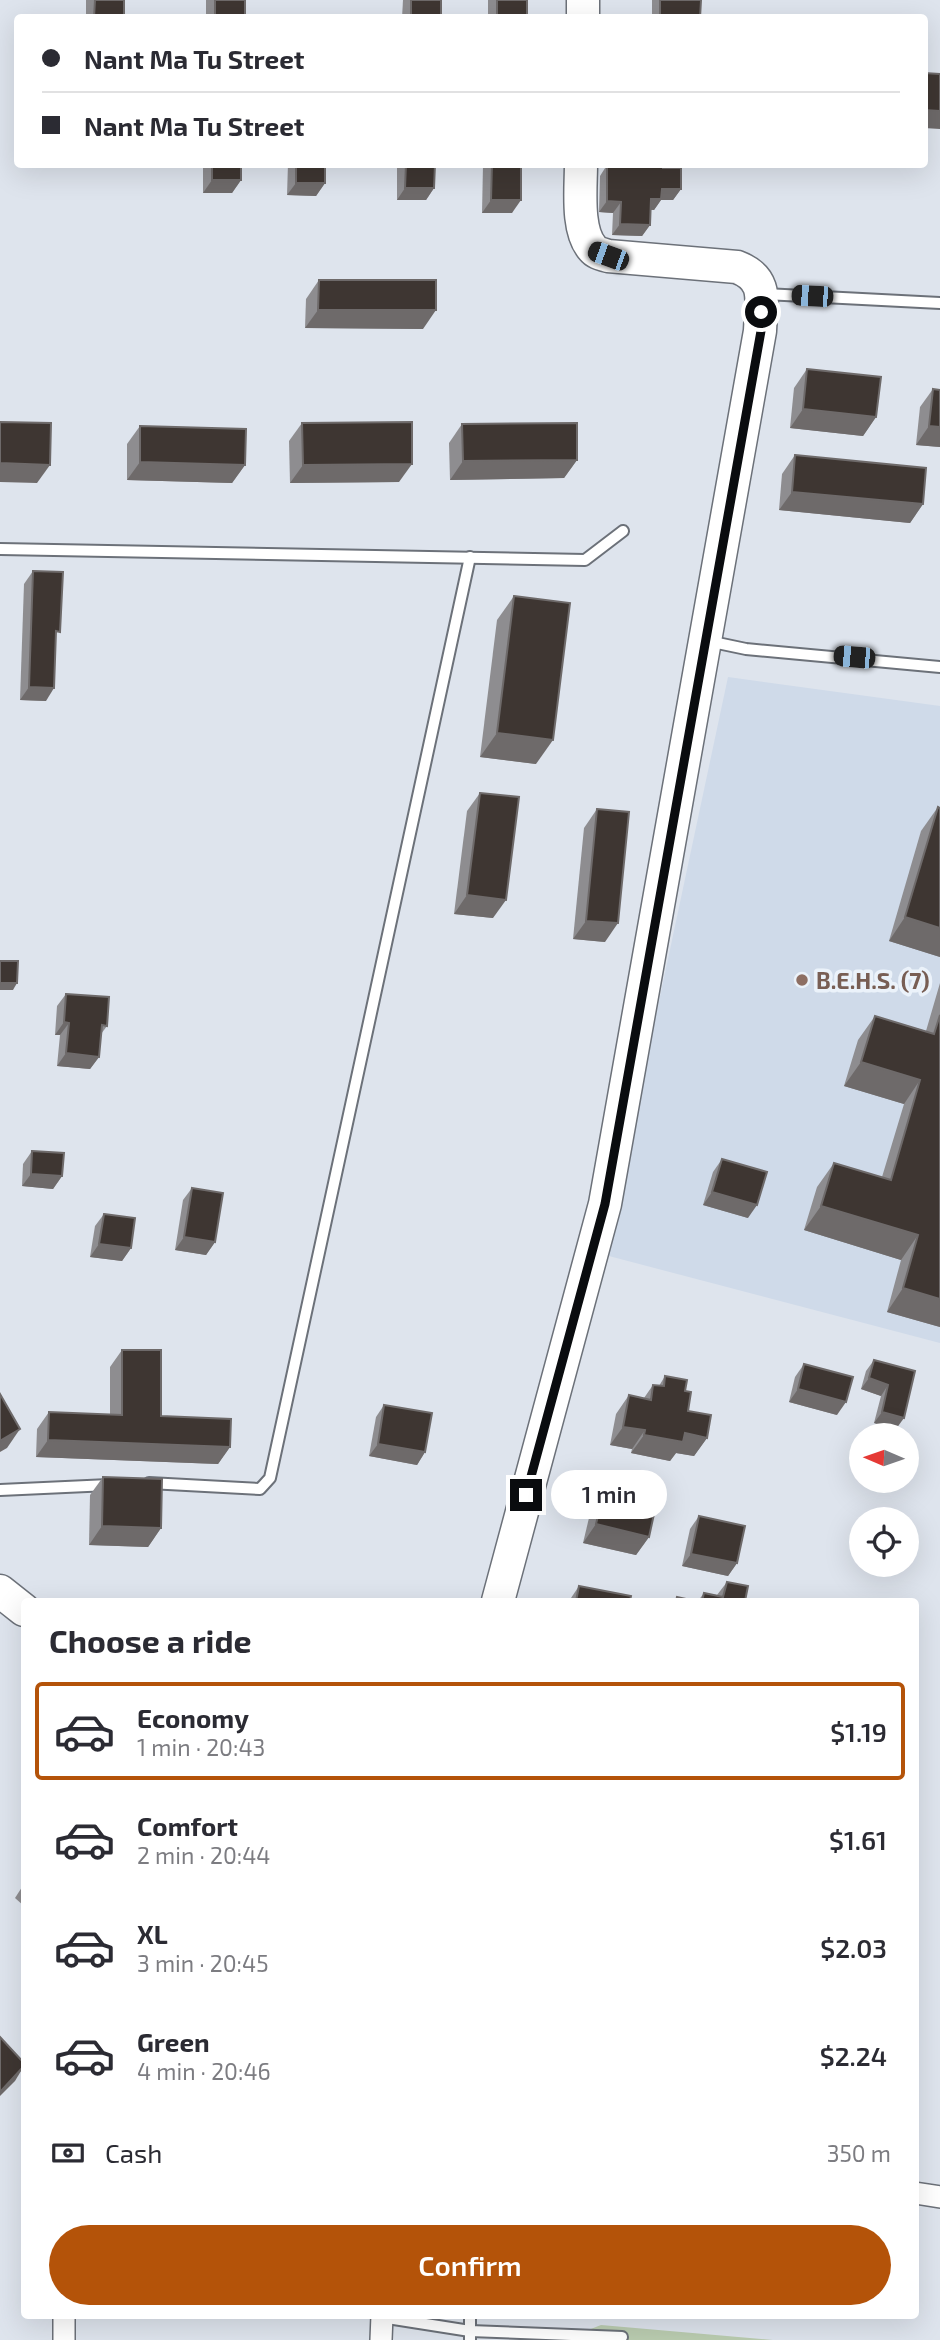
<!DOCTYPE html>
<meta charset="utf-8">
<style>
:root{--surface:#fff;--page:#f2f2f3;--text:#2b2b33;--muted:#7c7c81;--line:#e1e1e2;--accent:#b45309}
body{margin:0;font-family:"Exo 2",sans-serif;background:var(--page);color:var(--text);height:100vh;display:flex;flex-direction:column;font-size:26px;white-space:nowrap}
*{box-sizing:border-box;margin:0}
p{font-size:23px;color:var(--muted)}
.icon{flex:none;width:38px;height:38px;fill:none;stroke:currentColor;stroke-width:2;stroke-linecap:round;stroke-linejoin:round}
.map{position:relative;flex:1;overflow:hidden}
.side{position:absolute;left:21px;top:1598px;width:898px;height:721px;display:flex;flex-direction:column;background:var(--surface);border-radius:7px;box-shadow:0 7px 28px #0002}
.side>*{flex:none}
.guide{position:absolute;left:14px;top:14px;width:914px;height:154px;border-radius:7px;box-shadow:0 7px 28px #0002;display:grid;align-content:center;height:154px;padding:0 28px;background:var(--surface)}
.needle{width:46px;rotate:272deg}
.tools{position:absolute;left:849px;top:1423px;display:grid;gap:14px}
.tools a{display:grid;place-items:center;width:70px;height:70px;border-radius:50%;background:var(--surface);box-shadow:0 7px 28px #0002;font-size:35px}
.end{position:absolute;width:32px;height:32px;margin:-16px;border:9px solid #0a0c0f;background:#fff;box-shadow:0 0 0 4px #fff}
.from{border-radius:50%}
.bubble{position:absolute;height:49px;border-radius:24px;background:var(--surface);box-shadow:0 7px 28px #0002;font-size:23px;font-weight:600;line-height:49px;text-align:center}
.car{position:absolute;width:21px;height:42px;margin:-21px -10px;border-radius:9px;box-shadow:0 0 5px 2px #0007;background:linear-gradient(#222 24%,#8ab4d8 0 40%,#222 0 76%,#8ab4d8 0 86%,#222 0)}
.guide b{display:flex;align-items:center;gap:24px;height:66px;font-size:26px}
.guide b+b{border-top:2px solid var(--line)}
.guide i{width:18px;height:18px;background:var(--text)}
ul{padding:0;list-style:none}
li{display:flex;align-items:center;gap:21px;height:98px;margin:0 14px 10px;padding:0 14px;border:4px solid transparent;border-radius:7px}
li div{flex:1}
li b{display:block;font-size:26px}
li em{font-style:normal;font-weight:600}
li.current{border-color:var(--accent)}
li>.icon{width:63px;height:63px;stroke-width:1.5}
h2{padding:0 28px;font-size:32px;line-height:84px}
.pay{display:flex;align-items:center;gap:18px;height:77px;padding:0 28px;font-size:26px}
.pay p{margin-inline-start:auto}
.action{display:flex;gap:14px;margin-top:auto;padding:14px 28px}
.action a{flex:1;height:80px;border-radius:42px;background:var(--accent);color:#fff;font-size:28px;font-weight:600;line-height:80px;text-align:center}
.map>svg:first-child{display:block}
</style>
<div class="map">
<svg width="940" height="2340" viewBox="0 0 940 2340">
<rect width="100%" height="100%" fill="#dee4ed"/>
<!-- built -->
<polygon fill="#cfdae9" points="728,677 940,706 940,1343 605,1255"/>
<!-- green -->
<polygon fill="#baccb0" points="601,2325 773,2340 563,2340"/>
<g fill="none" stroke-linecap="round" stroke-linejoin="round">
<!-- lane casing -->
<g stroke="#6c7179" stroke-width="14">
<g id="lane">
<polyline points="765,294 940,303"/>
<polyline points="0,549 585,560 623,531"/>
<polyline points="708,641 746,649 940,667"/>
<polyline points="149,1483 260,1489 270,1478 470,557"/>
<polyline points="0,1490 109,1485"/>
<polyline points="381,2317 470,2331 622,2337"/>
<polyline points="470,2340 470,2315"/>
</g>
</g>
<!-- street casing -->
<g stroke="#6c7179" stroke-width="24">
<g id="street">
<polyline points="915,2193 940,2197"/>
<polyline points="64,2315 64,2340"/>
<polyline points="381,2340 382,2315"/>
</g>
</g>
<!-- secondary casing -->
<g stroke="#6c7179" stroke-width="35">
<g id="secondary">
<polyline points="583,18 583,0"/>
<polyline points="0,1591 24,1610"/>
<path d="M498,1601L605,1204L760,331C761,302 769,279 737,267L608,256C602,254 596,253 593,249C576,231 581,188 581,164"/>
</g>
</g>
<!-- lane -->
<use href="#lane" stroke="#fff" stroke-width="10"/>
<!-- street -->
<use href="#street" stroke="#fff" stroke-width="21"/>
<!-- secondary -->
<use href="#secondary" stroke="#fff" stroke-width="32"/>
</g>
<!-- wall -->
<g fill="#8e8d90">
<rect x="86" y="0" width="38" height="18"/>
<rect x="206" y="0" width="39" height="18"/>
<polygon points="403,0 441,0 441,18 402,18"/>
<rect x="488" y="0" width="39" height="18"/>
<polygon points="652,0 701,0 700,18 652,17"/>
<polygon points="203,164 241,164 241,180 232,193 203,193"/>
<polygon points="288,164 325,164 325,183 316,196 287,195"/>
<polygon points="397,164 435,164 434,188 426,200 397,200"/>
<polygon points="521,164 512,213 482,213 483,165"/>
<polygon points="644,164 658,164 663,168 681,189 673,200 661,200 654,210 651,210 650,225 642,236 612,235 613,213 599,212 600,176 607,165 643,166"/>
<polygon points="319,280 423,329 305,328 306,299"/>
<polygon points="807,369 876,417 863,436 790,428 794,388"/>
<polygon points="933,389 940,390 940,447 916,445 920,407"/>
<polygon points="302,423 399,482 290,483 289,441"/>
<polygon points="462,424 577,460 564,478 450,480 449,443"/>
<polygon points="140,426 245,465 232,483 127,480 127,444"/>
<polygon points="795,455 923,504 910,523 779,510 782,474"/>
<polygon points="33,571 46,701 20,700 24,584"/>
<polygon points="514,596 536,764 480,757 497,620"/>
<polygon points="480,793 493,918 454,914 467,811"/>
<polygon points="938,807 940,808 940,957 889,941 921,831"/>
<polygon points="597,809 605,942 573,939 584,828"/>
<polygon points="940,983 940,1327 887,1312 901,1260 804,1230 817,1187 834,1163 882,1177 904,1104 844,1086 858,1040 875,1016 926,1031"/>
<polygon points="66,994 107,1026 101,1034 99,1057 90,1069 57,1066 60,1035 55,1035 57,1006"/>
<polygon points="32,1151 62,1176 53,1189 22,1186 23,1164"/>
<polygon points="722,1159 748,1218 703,1205 713,1172"/>
<polygon points="192,1188 215,1242 206,1255 175,1250 183,1200"/>
<polygon points="104,1214 131,1248 122,1261 90,1257 95,1226"/>
<polygon points="122,1350 161,1416 230,1447 218,1464 36,1457 37,1429 49,1412 110,1415 110,1367"/>
<polygon points="874,1360 915,1371 896,1429 874,1423 881,1396 861,1389 866,1371"/>
<polygon points="804,1364 837,1415 789,1402 795,1377"/>
<polygon points="665,1376 685,1391 688,1411 707,1438 694,1456 676,1453 670,1461 631,1453 632,1449 610,1445 616,1414 629,1395 644,1398 653,1385 659,1386"/>
<polygon points="384,1405 425,1452 417,1465 369,1456 376,1417"/>
<polygon points="103,1477 161,1528 148,1547 89,1545 90,1495"/>
<polygon points="607,1479 649,1537 636,1555 583,1543 594,1497"/>
<polygon points="699,1516 737,1563 728,1576 682,1566 690,1529"/>
<polygon points="727,1582 745,1601 698,1601 704,1593 717,1595"/>
<polygon points="579,1586 630,1601 570,1601 571,1598"/>
<polygon points="24,1884 24,1906 15,1898"/>
</g>
<!-- shaded-wall -->
<g fill="#6e6a6a">
<polygon points="924,110 940,111 940,129 924,128"/>
<polygon points="212,180 241,180 232,193 203,193"/>
<polygon points="296,183 325,183 316,196 287,195"/>
<polygon points="405,188 434,188 426,200 397,200"/>
<polygon points="662,189 681,189 673,200 661,200 654,210 644,209 651,199"/>
<polygon points="491,200 521,200 512,213 482,213"/>
<polygon points="607,201 621,202 613,213 599,212"/>
<polygon points="620,224 650,225 642,236 612,235"/>
<polygon points="318,310 436,310 423,329 305,328"/>
<polygon points="803,409 876,417 863,436 790,428"/>
<polygon points="929,426 940,427 940,447 916,445"/>
<polygon points="577,460 564,478 450,480 463,461"/>
<polygon points="140,462 245,465 232,483 127,480"/>
<polygon points="0,463 50,465 37,483 0,482"/>
<polygon points="412,464 399,482 290,483 303,465"/>
<polygon points="792,492 923,504 910,523 779,510"/>
<polygon points="29,687 54,688 46,701 20,700"/>
<polygon points="497,733 553,740 536,764 480,757"/>
<polygon points="467,895 506,900 493,918 454,914"/>
<polygon points="905,917 940,928 940,957 889,941"/>
<polygon points="586,921 618,923 605,942 573,939"/>
<polygon points="0,983 17,983 13,990 0,990"/>
<polygon points="64,1022 69,1023 60,1035 55,1035"/>
<polygon points="66,1053 99,1057 90,1069 57,1066"/>
<polygon points="861,1062 920,1080 904,1104 844,1086"/>
<polygon points="31,1174 62,1176 53,1189 22,1186"/>
<polygon points="712,1192 757,1205 748,1218 703,1205"/>
<polygon points="821,1206 918,1235 901,1260 804,1230"/>
<polygon points="184,1237 215,1242 206,1255 175,1250"/>
<polygon points="99,1244 131,1248 122,1261 90,1257"/>
<polygon points="903,1288 940,1299 940,1327 887,1312"/>
<polygon points="869,1378 888,1385 881,1396 861,1389"/>
<polygon points="798,1389 846,1402 837,1415 789,1402"/>
<polygon points="882,1412 904,1418 896,1429 874,1423"/>
<polygon points="623,1427 645,1430 632,1449 610,1445"/>
<polygon points="20,1429 7,1448 0,1452 0,1441"/>
<polygon points="685,1433 707,1438 694,1456 676,1453 670,1461 631,1453 644,1435"/>
<polygon points="48,1440 230,1447 218,1464 36,1457"/>
<polygon points="378,1444 425,1452 417,1465 369,1456"/>
<polygon points="596,1524 649,1537 636,1555 583,1543"/>
<polygon points="102,1526 161,1528 148,1547 89,1545"/>
<polygon points="691,1554 737,1563 728,1576 682,1566"/>
<polygon points="24,2066 15,2081 0,2096 0,2092"/>
</g>
<!-- building -->
<g fill="#3e3632" stroke="#6e6a6a" stroke-width="2">
<polygon points="95,0 124,0 124,18 94,18"/>
<rect x="215" y="0" width="30" height="18"/>
<rect x="411" y="0" width="30" height="18"/>
<rect x="497" y="0" width="30" height="18"/>
<polygon points="660,0 701,0 700,18 638,18 660,17"/>
<polygon points="924,73 940,74 940,111 924,110"/>
<rect x="212" y="164" width="29" height="16"/>
<rect x="296" y="164" width="29" height="19"/>
<polygon points="406,164 435,164 434,188 405,188"/>
<polygon points="492,164 521,164 521,200 491,200"/>
<polygon points="645,164 663,165 663,168 681,168 681,189 662,189 661,199 651,199 650,225 620,224 621,202 607,201 607,165 645,166"/>
<polygon points="319,280 436,280 436,310 318,310"/>
<polygon points="807,369 881,377 876,417 803,409"/>
<polygon points="933,389 940,390 940,427 929,426"/>
<polygon points="0,422 51,423 50,465 0,463"/>
<polygon points="412,422 412,464 303,465 302,423"/>
<polygon points="577,423 577,460 463,461 462,424"/>
<polygon points="140,426 246,429 245,465 140,462"/>
<polygon points="795,455 926,468 923,504 792,492"/>
<polygon points="33,571 63,572 60,632 56,631 54,688 29,687"/>
<polygon points="514,596 570,603 553,740 497,733"/>
<polygon points="480,793 519,797 506,900 467,895"/>
<polygon points="938,807 940,808 940,928 905,917"/>
<polygon points="597,809 629,812 618,923 586,921"/>
<polygon points="0,961 18,961 17,983 0,983"/>
<polygon points="66,994 109,997 107,1026 102,1025 99,1057 66,1053 69,1023 64,1022"/>
<polygon points="940,1015 940,1299 903,1288 918,1235 821,1206 834,1163 891,1180 920,1080 861,1062 875,1016 934,1034"/>
<polygon points="32,1151 64,1153 62,1176 31,1174"/>
<polygon points="722,1159 767,1172 757,1205 712,1192"/>
<polygon points="192,1188 223,1193 215,1242 184,1237"/>
<polygon points="104,1214 135,1218 131,1248 99,1244"/>
<polygon points="122,1350 161,1350 161,1416 231,1419 230,1447 48,1440 49,1412 122,1415"/>
<polygon points="874,1360 915,1371 904,1418 882,1412 888,1385 869,1378"/>
<polygon points="804,1364 853,1377 846,1402 798,1389"/>
<polygon points="665,1376 687,1380 685,1391 691,1392 688,1411 711,1415 707,1438 685,1433 683,1442 644,1435 645,1430 623,1427 629,1395 651,1400 653,1385 664,1386"/>
<polygon points="0,1394 20,1429 0,1441"/>
<polygon points="384,1405 432,1413 425,1452 378,1444"/>
<polygon points="103,1477 162,1479 161,1528 102,1526"/>
<polygon points="607,1479 659,1491 649,1537 596,1524"/>
<polygon points="699,1516 745,1526 737,1563 691,1554"/>
<polygon points="727,1582 748,1586 745,1601 702,1601 704,1593 723,1597"/>
<polygon points="579,1586 631,1596 630,1601 576,1601"/>
<polygon points="677,1597 695,1601 676,1601"/>
<polygon points="0,2037 24,2063 24,2066 0,2092"/>
</g>
<g fill="none" stroke-linecap="round" stroke-linejoin="round">
<!-- route -->
<polyline stroke="#0a0c0f" stroke-width="9" points="526,1495 605,1204 761,331 761,312"/>
</g>
<!-- markers -->
<circle fill="#8d6e63" stroke="#ebf2fa" stroke-width="2.5" cx="802" cy="980" r="7"/>
<g text-anchor="middle" dominant-baseline="central" stroke-width="7" stroke-linejoin="round" paint-order="stroke">
<!-- education labels -->
<g font-size="23" font-weight="bold" fill="#785e54" stroke="#ebf2fa" text-anchor="start">
<text x="816" y="980">B.E.H.S. (7)</text>
</g>
</g>
</svg>
<div class="tools">
<a><svg class="needle" viewBox="-14 -14 28 28"><path d="M0-13l5 13h-10z" fill="#e53935"/><path d="M0 13l5-13h-10z" fill="#7c7c81"/></svg></a>
<a><svg class="icon" aria-label="locate" viewBox="0 0 24 24"><circle cx="12" cy="12" r="6"/><path d="M12 2v4M12 18v4M2 12h4M18 12h4"/></svg></a>
</div>
<i class="end from" style="left:761px;top:312px"></i>
<i class="end" style="left:526px;top:1495px"></i>
<div class="bubble" style="left:551px;top:1470px;width:116px">1 min</div>
<i class="car" style="left:608px;top:256px;rotate:290deg"></i>
<i class="car" style="left:812px;top:296px;rotate:273deg"></i>
<i class="car" style="left:854px;top:657px;rotate:275deg"></i>
<div class="guide">
<b><i class="from"></i>Nant Ma Tu Street</b>
<b><i></i>Nant Ma Tu Street</b>
</div>
<section class="side">
<h2>Choose a ride</h2>
<ul>
<li class="current"><svg class="icon" aria-label="car" viewBox="0 0 24 24"><path d="M5 17H2v-5l4-1 3-4h7l3 4 3 1v5h-3M9 17h6M6 11h13"/><circle cx="7" cy="17" r="2"/><circle cx="17" cy="17" r="2"/></svg><div><b>Economy</b><p>1 min · 20:43</p></div><em>$1.19</em></li>
<li><svg class="icon" aria-label="car" viewBox="0 0 24 24"><path d="M5 17H2v-5l4-1 3-4h7l3 4 3 1v5h-3M9 17h6M6 11h13"/><circle cx="7" cy="17" r="2"/><circle cx="17" cy="17" r="2"/></svg><div><b>Comfort</b><p>2 min · 20:44</p></div><em>$1.61</em></li>
<li><svg class="icon" aria-label="car" viewBox="0 0 24 24"><path d="M5 17H2v-5l4-1 3-4h7l3 4 3 1v5h-3M9 17h6M6 11h13"/><circle cx="7" cy="17" r="2"/><circle cx="17" cy="17" r="2"/></svg><div><b>XL</b><p>3 min · 20:45</p></div><em>$2.03</em></li>
<li><svg class="icon" aria-label="car" viewBox="0 0 24 24"><path d="M5 17H2v-5l4-1 3-4h7l3 4 3 1v5h-3M9 17h6M6 11h13"/><circle cx="7" cy="17" r="2"/><circle cx="17" cy="17" r="2"/></svg><div><b>Green</b><p>4 min · 20:46</p></div><em>$2.24</em></li>
</ul>
<div class="pay"><svg class="icon" aria-label="cash" viewBox="0 0 24 24"><path d="M3 7h18v10H3z"/><circle cx="12" cy="12" r="2"/></svg>Cash<p>350 m</p></div>
<div class="action"><a>Confirm</a></div>
</section>
</div>
